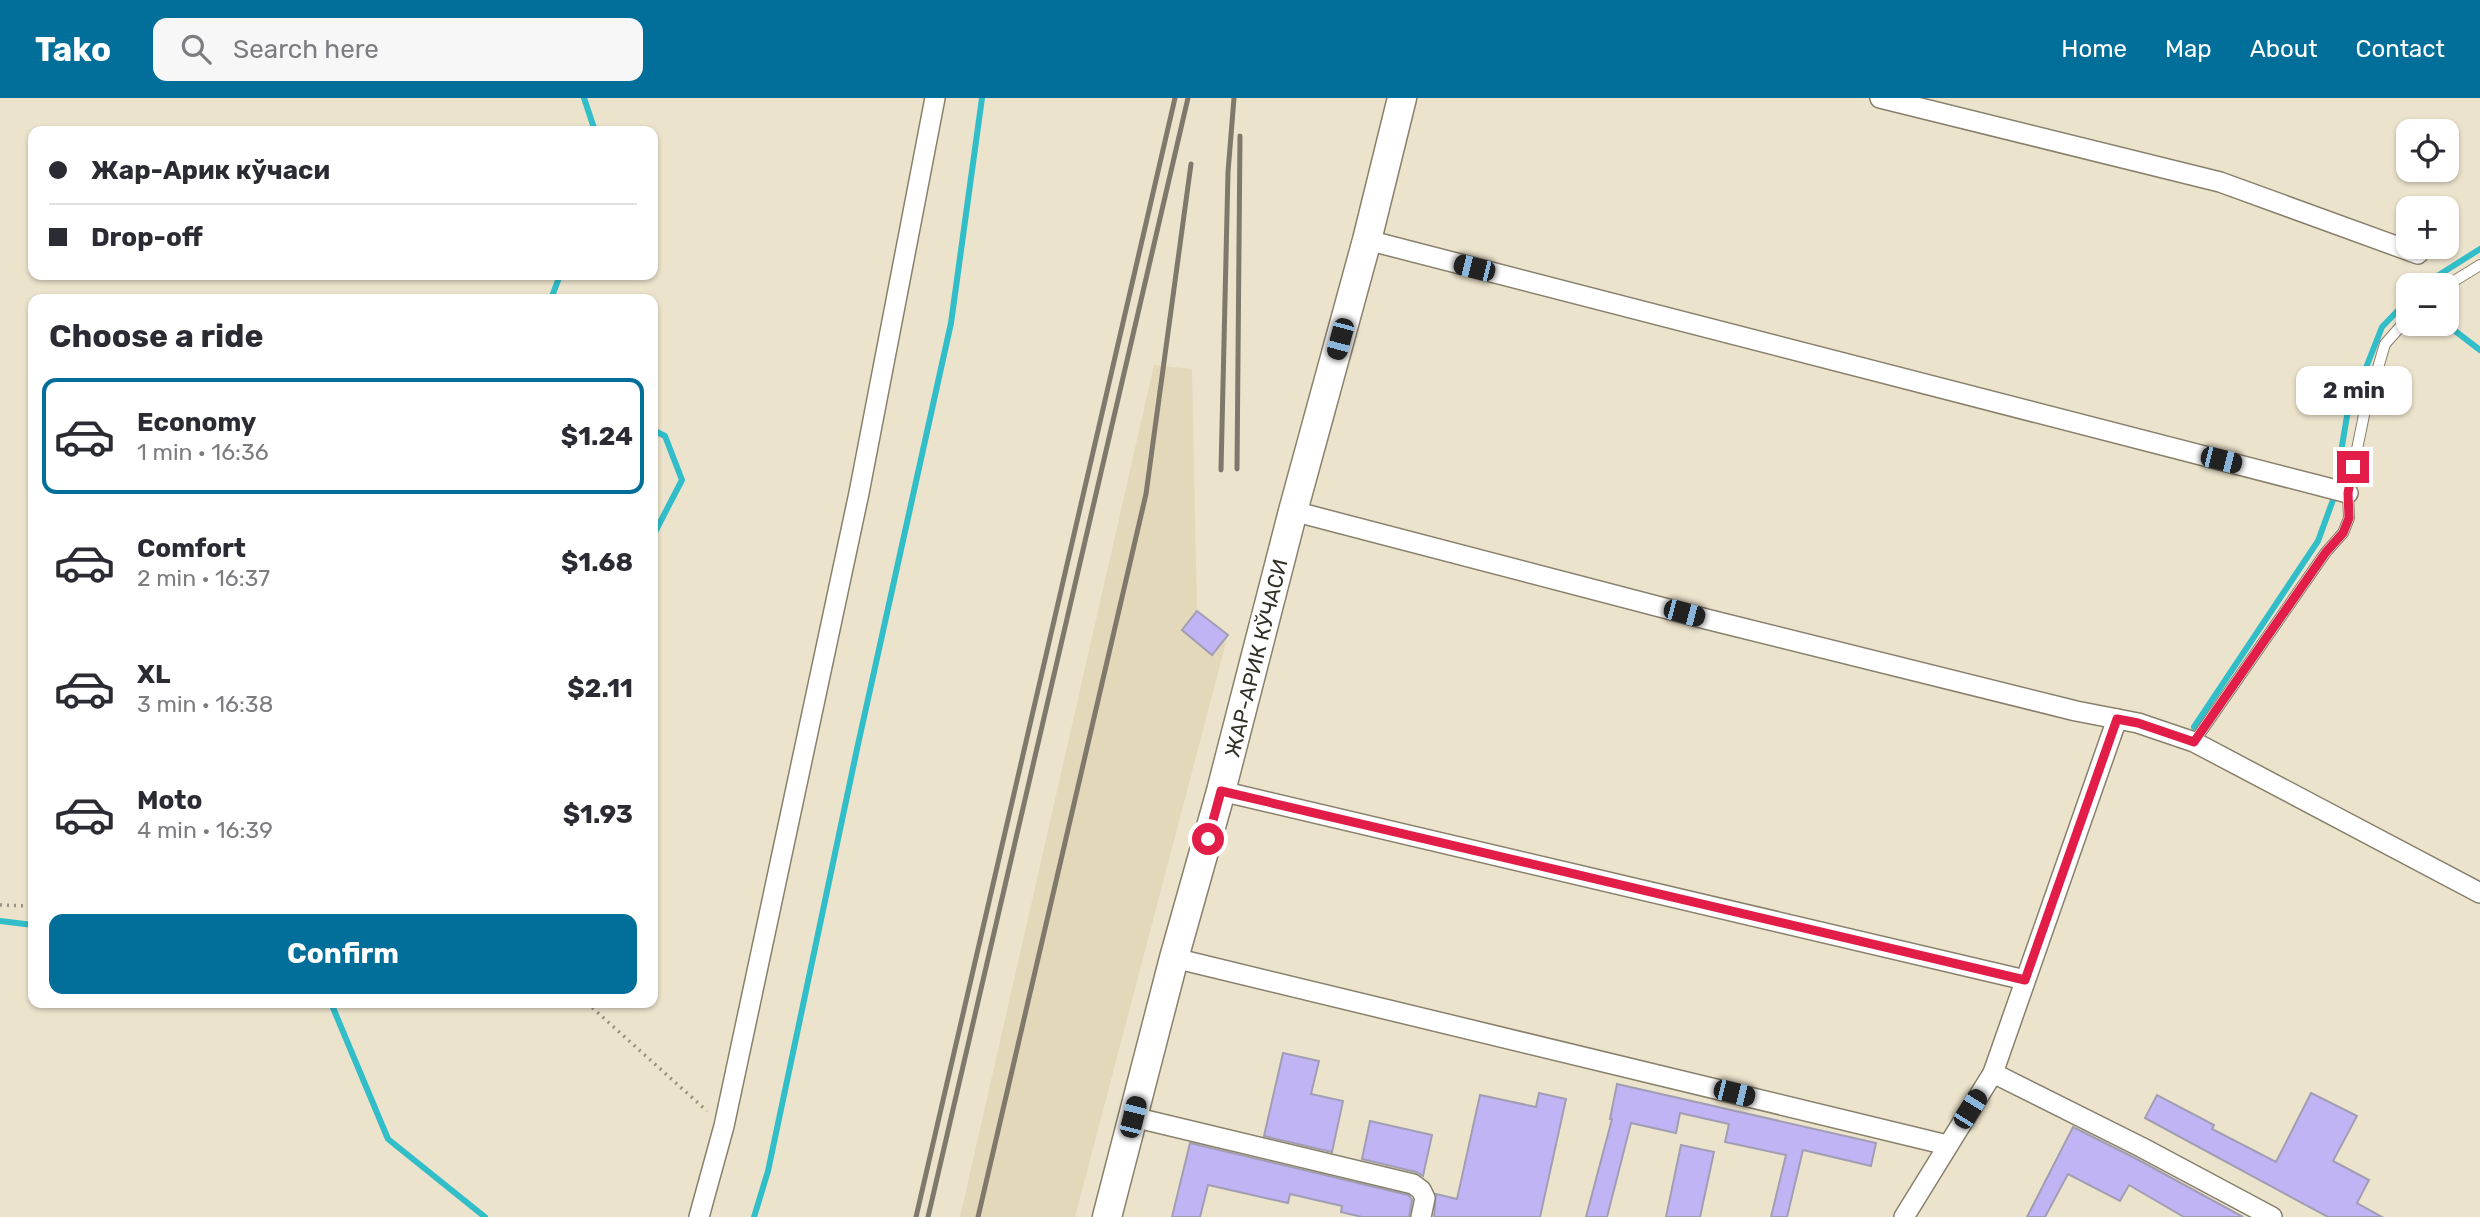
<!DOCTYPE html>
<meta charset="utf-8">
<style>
:root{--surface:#fff;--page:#f7f7f7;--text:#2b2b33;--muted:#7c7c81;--line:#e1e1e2;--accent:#026f9b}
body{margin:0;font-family:Rubik,sans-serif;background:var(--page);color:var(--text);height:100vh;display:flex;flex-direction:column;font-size:26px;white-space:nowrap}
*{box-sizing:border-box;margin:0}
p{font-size:23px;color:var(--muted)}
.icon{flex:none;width:38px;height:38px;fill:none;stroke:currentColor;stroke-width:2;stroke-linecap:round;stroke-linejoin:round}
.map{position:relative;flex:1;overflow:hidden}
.panel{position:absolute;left:28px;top:196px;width:630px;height:714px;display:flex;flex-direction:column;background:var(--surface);border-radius:14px;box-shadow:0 2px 5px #0004}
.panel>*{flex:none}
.hud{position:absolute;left:28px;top:28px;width:630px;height:154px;border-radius:14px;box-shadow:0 2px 5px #0004;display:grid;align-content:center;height:154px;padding:0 21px;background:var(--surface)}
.buttons{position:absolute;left:2396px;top:21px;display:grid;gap:14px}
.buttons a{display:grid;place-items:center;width:63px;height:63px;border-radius:14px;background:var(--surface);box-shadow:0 2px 5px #0004;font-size:35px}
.end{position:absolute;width:32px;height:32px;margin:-16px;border:9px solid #e11d48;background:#fff;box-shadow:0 0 0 4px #fff}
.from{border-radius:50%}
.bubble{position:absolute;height:49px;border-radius:14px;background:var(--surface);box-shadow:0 2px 5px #0004;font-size:23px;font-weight:700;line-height:49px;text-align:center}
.car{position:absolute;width:21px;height:42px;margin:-21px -10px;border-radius:9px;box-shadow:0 0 5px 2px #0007;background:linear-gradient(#222 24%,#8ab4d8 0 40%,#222 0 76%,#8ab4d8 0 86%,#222 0)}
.hud b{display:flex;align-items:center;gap:24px;height:66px;font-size:26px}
.hud b+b{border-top:2px solid var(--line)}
.hud i{width:18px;height:18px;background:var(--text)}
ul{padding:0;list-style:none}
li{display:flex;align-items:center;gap:21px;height:116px;margin:0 14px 10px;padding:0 7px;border:4px solid transparent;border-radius:14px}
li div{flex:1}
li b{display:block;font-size:26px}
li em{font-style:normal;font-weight:700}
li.current{border-color:var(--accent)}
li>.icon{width:63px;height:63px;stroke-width:1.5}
h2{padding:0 21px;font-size:32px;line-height:84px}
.cta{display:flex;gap:14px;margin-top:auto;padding:14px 21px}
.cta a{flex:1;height:80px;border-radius:14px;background:var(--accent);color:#fff;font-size:28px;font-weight:700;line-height:80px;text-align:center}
header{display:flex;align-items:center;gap:42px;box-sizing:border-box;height:98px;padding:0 35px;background:var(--accent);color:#fff}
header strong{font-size:33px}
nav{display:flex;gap:38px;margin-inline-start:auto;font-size:24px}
.search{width:490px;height:63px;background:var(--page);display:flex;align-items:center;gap:18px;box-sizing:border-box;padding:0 24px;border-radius:14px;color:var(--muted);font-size:26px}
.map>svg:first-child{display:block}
</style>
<header>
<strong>Tako</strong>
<div class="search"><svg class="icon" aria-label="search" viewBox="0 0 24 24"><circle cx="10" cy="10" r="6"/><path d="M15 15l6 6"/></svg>Search here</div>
<nav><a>Home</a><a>Map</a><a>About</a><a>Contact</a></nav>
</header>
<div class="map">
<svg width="2480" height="1119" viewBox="0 0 2480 1119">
<rect width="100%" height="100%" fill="#ece3cc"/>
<!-- built -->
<polygon fill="#e4d8ba" points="1154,267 1192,271 1197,513 1228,537 1075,1119 960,1119"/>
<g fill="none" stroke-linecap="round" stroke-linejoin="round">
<!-- stream -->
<g stroke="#31bec9" stroke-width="6">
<polyline points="584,0 595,33"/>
<polyline points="2423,187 2480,151"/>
<polyline points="551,201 560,177"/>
<polyline points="2446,226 2480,252"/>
<polyline points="653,332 665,338 682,382 653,438"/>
<polyline points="2194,629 2318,443 2333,402 2347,318 2382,229 2408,202"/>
<polyline points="0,823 33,827"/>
<polyline points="331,905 388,1041 485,1119"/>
<polyline points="754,1119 768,1073 857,651 951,225 982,0"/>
</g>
</g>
<!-- building -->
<g fill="#c0b4f5" stroke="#a19eb4" stroke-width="2">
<polygon points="1197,513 1228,537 1212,557 1182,532"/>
<polygon points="1283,955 1319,963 1311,996 1343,1003 1332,1054 1264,1038"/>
<polygon points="1617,986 1876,1045 1871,1068 1803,1052 1787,1119 1771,1119 1786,1057 1725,1044 1729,1026 1680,1015 1676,1035 1631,1025 1607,1119 1586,1119 1612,1021 1610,1021"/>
<polygon points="1539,995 1566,1001 1540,1119 1434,1119 1436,1096 1457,1101 1480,997 1536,1009"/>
<polygon points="2311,995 2357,1018 2333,1063 2369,1082 2357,1105 2382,1119 2328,1119 2145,1020 2157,997 2214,1027 2212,1031 2276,1064"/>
<polygon points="1370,1023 1432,1037 1423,1078 1416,1074 1362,1061"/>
<polygon points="2073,1029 2135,1060 2243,1119 2184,1119 2129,1087 2120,1103 2068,1076 2045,1119 2027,1119"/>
<polygon points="1190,1045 1408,1097 1412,1102 1409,1119 1362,1119 1341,1114 1342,1108 1290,1096 1288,1105 1208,1087 1200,1119 1172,1119"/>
<polygon points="1681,1047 1714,1054 1700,1119 1666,1119"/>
</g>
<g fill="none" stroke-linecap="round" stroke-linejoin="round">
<!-- lane casing -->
<g stroke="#88806b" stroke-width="12">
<g id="lane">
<polyline points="2446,188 2480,167"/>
<polyline points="2194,644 2326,454 2343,435 2349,420 2348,395 2364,317 2385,246 2408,220"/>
</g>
</g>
<!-- street casing -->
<g stroke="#88806b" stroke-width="22">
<g id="street">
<polyline points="1880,0 2220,84 2418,156"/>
<polyline points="1367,142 2348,395"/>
<polyline points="1293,413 1710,522 2076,613 2138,625 2194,644 2480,795"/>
<polyline points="1221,693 2025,882"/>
<polyline points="1174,860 1947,1047"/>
<polyline points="1993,975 2141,1049 2272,1119"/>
<polyline points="1133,1019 1413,1086 1421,1092 1425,1100 1421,1119"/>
<polyline points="699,1119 724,1028 859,395 935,0"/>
<polyline points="1904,1119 1993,975 2117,621"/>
</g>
</g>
<!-- secondary casing -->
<g stroke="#88806b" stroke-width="31">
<polyline id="secondary" points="1107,1119 1174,860 1221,693 1293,413 1367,142 1402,0"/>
</g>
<!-- path -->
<g stroke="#979181" stroke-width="3.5" stroke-dasharray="2 5" stroke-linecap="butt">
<polyline points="0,807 33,808"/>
<polyline points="587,905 707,1013"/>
</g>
<!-- lane -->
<use href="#lane" stroke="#fff" stroke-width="10"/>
<!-- street -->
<use href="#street" stroke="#fff" stroke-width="19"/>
<!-- secondary -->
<use href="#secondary" stroke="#fff" stroke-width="28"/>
<!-- rail -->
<g stroke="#7e796a" stroke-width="5">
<polyline points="1237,371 1240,38"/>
<polyline points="1221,372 1228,74 1234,0"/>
<polyline points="916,1119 1175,0"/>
<polyline points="928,1119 1188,0"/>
<polyline points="978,1119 1146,396 1191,66"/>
</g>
</g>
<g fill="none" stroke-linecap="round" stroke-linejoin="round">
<!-- route -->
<polyline stroke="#e11d48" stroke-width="9" points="1208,741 1221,693 2025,882 2117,621 2138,625 2194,644 2326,454 2343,435 2349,420 2348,395 2353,369"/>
</g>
<g text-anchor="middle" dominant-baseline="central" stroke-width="7" stroke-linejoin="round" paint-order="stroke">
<!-- street labels -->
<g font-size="21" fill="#333027" stroke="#fff">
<text transform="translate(1256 560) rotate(-76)">ЖАР-АРИК КЎЧАСИ</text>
</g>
</g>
</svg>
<div class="buttons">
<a><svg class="icon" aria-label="locate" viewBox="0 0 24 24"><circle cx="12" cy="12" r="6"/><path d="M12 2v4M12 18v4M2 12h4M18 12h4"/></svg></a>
<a>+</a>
<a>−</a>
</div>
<i class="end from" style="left:1208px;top:741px"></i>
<i class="end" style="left:2353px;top:369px"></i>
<div class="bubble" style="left:2296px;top:268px;width:116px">2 min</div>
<i class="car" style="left:1474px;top:170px;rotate:284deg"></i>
<i class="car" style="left:1340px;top:241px;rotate:195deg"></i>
<i class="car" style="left:2221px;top:362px;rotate:104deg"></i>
<i class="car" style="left:1684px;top:515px;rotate:105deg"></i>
<i class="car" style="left:1734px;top:995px;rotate:104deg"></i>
<i class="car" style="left:1970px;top:1011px;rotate:32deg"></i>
<i class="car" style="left:1133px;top:1019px;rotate:14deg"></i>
<div class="hud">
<b><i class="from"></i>Жар-Арик кўчаси</b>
<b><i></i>Drop-off</b>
</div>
<section class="panel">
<h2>Choose a ride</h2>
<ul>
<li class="current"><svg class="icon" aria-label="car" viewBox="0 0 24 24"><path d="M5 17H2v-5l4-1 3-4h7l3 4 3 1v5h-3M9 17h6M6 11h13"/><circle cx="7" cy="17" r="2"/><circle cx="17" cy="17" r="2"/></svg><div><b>Economy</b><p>1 min · 16:36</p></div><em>$1.24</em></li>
<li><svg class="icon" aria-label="car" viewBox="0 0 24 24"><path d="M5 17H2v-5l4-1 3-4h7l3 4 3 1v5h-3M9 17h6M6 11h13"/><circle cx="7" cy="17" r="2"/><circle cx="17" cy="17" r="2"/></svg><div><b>Comfort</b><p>2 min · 16:37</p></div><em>$1.68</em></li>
<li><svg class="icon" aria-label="car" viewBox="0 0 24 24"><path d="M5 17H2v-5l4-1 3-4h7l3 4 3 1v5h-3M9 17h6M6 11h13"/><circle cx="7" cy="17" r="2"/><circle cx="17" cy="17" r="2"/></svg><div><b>XL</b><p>3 min · 16:38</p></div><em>$2.11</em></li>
<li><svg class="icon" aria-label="car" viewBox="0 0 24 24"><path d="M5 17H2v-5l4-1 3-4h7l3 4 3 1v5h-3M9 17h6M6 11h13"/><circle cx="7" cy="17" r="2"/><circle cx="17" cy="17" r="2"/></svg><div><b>Moto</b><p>4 min · 16:39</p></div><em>$1.93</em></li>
</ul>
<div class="cta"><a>Confirm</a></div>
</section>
</div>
